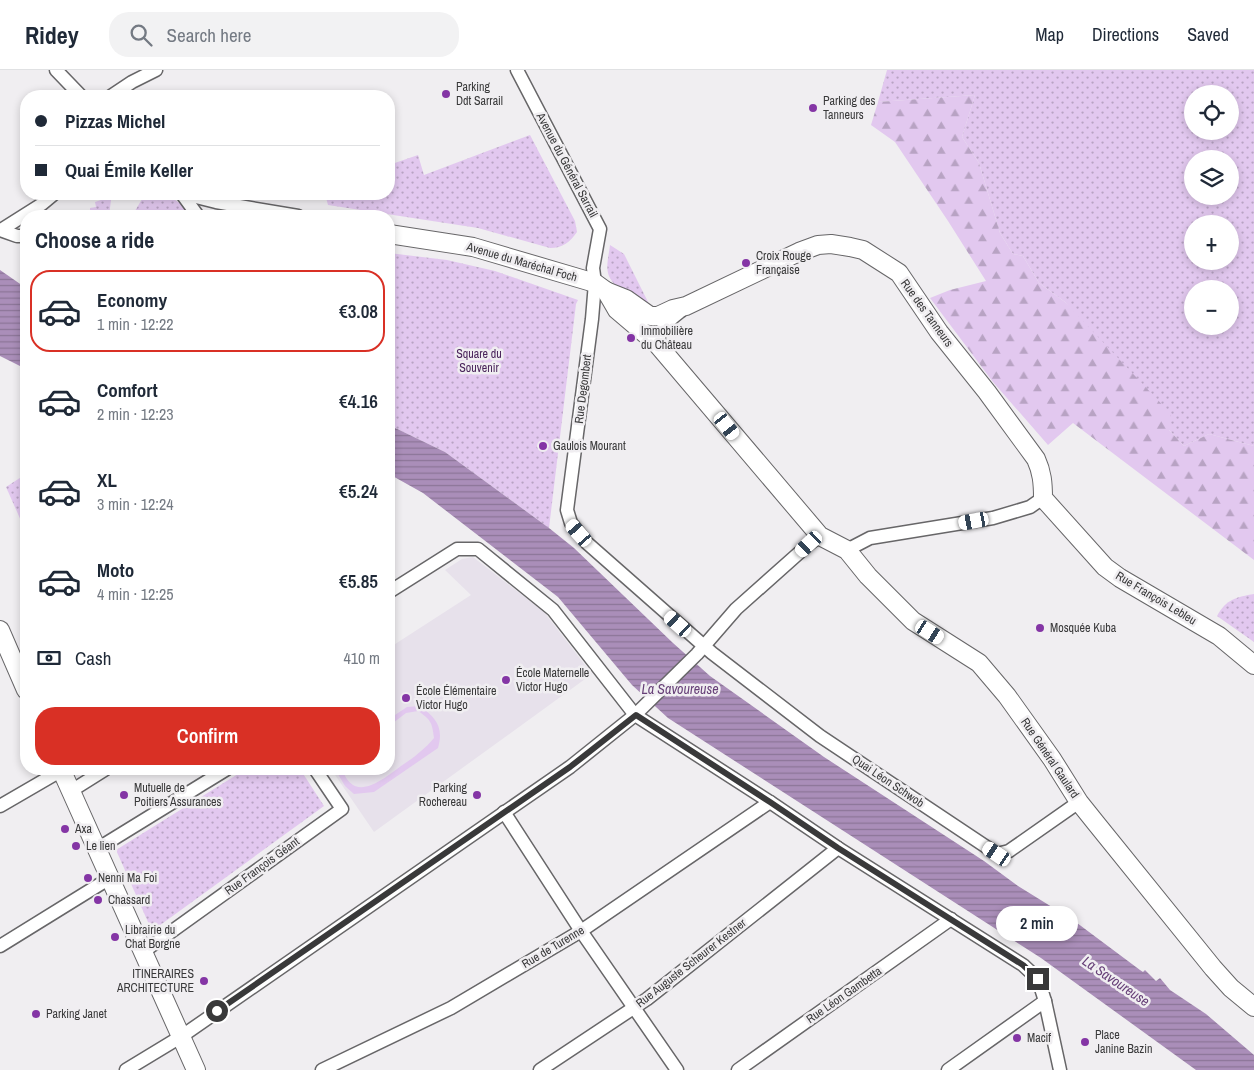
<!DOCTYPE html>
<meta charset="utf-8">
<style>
:root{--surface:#fff;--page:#f2f2f3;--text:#1f2937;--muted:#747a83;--line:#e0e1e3;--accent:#d93025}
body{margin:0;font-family:"Archivo Narrow",sans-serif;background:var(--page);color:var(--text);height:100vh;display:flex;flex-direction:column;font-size:19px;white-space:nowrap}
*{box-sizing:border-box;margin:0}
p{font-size:16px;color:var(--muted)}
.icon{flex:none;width:28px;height:28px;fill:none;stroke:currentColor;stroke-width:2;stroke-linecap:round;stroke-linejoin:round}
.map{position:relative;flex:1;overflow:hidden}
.panel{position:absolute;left:20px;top:140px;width:375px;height:565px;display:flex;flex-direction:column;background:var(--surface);border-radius:20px;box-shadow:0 2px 8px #0003}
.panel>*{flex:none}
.top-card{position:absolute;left:20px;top:20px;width:375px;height:110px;border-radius:20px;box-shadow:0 2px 8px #0003;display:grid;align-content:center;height:110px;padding:0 15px;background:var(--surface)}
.fabs{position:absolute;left:1184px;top:15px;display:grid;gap:10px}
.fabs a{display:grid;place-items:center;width:55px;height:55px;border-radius:50%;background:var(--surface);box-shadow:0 2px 8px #0003;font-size:25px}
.end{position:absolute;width:22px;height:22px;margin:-11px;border:6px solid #39393a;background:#fff;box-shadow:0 0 0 2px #fff}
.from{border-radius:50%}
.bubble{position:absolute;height:35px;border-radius:18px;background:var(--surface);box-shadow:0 2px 8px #0003;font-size:16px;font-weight:600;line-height:35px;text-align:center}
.car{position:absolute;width:15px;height:30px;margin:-15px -8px;border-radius:6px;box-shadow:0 0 4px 1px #0007;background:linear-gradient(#fff 24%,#345 0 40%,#fff 0 76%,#345 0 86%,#fff 0)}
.top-card b{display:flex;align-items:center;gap:18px;height:48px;font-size:19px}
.top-card b+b{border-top:1px solid var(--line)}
.top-card i{width:12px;height:12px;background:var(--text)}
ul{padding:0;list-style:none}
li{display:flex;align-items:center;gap:15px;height:82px;margin:0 10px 8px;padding:0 5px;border:2px solid transparent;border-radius:20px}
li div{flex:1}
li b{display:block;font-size:19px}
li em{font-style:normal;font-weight:600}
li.selected{border-color:var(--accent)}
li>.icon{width:45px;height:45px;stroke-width:1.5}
h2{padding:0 15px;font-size:22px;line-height:60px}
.pay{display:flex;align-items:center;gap:12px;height:55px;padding:0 15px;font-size:19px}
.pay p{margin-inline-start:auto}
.action{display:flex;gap:10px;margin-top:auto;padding:10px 15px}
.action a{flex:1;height:58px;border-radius:20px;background:var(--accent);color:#fff;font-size:20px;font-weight:600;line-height:58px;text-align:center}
header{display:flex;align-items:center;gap:30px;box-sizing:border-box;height:70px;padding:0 25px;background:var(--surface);border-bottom:1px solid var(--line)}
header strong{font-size:24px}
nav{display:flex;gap:28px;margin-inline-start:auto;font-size:18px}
.search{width:350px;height:45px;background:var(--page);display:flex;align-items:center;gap:12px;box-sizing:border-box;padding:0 18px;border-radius:20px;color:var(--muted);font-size:19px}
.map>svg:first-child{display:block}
</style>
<header>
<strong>Ridey</strong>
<div class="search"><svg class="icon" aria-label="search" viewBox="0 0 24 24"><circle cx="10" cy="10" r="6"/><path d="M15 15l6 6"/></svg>Search here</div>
<nav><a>Map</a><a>Directions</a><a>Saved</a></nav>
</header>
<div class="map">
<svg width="1254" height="1000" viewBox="0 0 1254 1000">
<defs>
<pattern id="green-dots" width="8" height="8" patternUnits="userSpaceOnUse" patternTransform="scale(1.25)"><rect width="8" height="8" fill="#e2c8ef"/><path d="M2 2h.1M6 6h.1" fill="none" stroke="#b8a3c3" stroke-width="1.8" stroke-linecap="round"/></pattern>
<pattern id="forest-firs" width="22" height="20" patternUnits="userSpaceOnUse" patternTransform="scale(1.25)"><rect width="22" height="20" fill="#e2c8ef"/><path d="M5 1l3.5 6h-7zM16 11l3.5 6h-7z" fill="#b8a3c3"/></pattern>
<pattern id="water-rules" width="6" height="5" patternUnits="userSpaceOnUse" patternTransform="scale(1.25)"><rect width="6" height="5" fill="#aa8eb9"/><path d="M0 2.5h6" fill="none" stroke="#8b7597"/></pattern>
</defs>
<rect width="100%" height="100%" fill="#f0eef1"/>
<!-- built -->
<polygon fill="#e7e1eb" points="473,487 544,542 592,604 374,762 331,699 389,699 389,578 471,525 445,500 462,489"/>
<!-- green -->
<g fill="url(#green-dots)" fill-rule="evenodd">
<path d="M887,0H1254V376L1209,364L1184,376L1169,360L1065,232L1039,213L1023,186L1013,184L1000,163L979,93L962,67L975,25L878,32ZM1192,24H1230V61H1192ZM1192,89H1230V126H1192ZM1192,154H1230V191H1192ZM1192,219H1230V256H1192Z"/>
<path d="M530,65L575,151L577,162C570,172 563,178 550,178L478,158L328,135L325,124H389V95L418,85L424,105Z"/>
<polygon points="100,124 108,124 107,128 111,130 109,146 85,146 85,145 90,144 90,138 96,137 95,132 101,130"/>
<path d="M145,124C165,124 180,127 189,146H132Z"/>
<path d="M610,175L624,184L652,240C639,235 611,217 608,203C606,195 609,184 610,175Z"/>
<polygon points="389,183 447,190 495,201 578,230 576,234 549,458 445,382 389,355"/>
<polygon points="26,404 26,462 6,417"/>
<path d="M1254,524V572L1217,546C1226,529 1237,527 1254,524Z"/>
<polygon points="246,699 300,699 324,736 152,861 116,780"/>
</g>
<!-- forest -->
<polygon fill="url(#forest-firs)" points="975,25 962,67 979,93 1000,163 1013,184 1023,186 1039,213 1065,232 1171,344 1169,360 1184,376 1209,364 1254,376 1254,490 1073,353 1048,375 993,312 930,228 950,220 986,211 948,151 895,72 871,55 878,32"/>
<!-- pitch -->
<path fill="#e2c8ef" d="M420,636C436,648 444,657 438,678L374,722L354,724L345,716L335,699H342C354,734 382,710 401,696C413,688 424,680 434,668C432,652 431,650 418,641L406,643L389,656V649L407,637Z"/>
<!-- water -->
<g fill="url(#water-rules)">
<polygon points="0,200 26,218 26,299 0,286"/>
<polygon points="389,355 445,382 549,458 574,478 673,573 710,606 824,687 984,791 1018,816 1073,850 1140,900 1143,902 1145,900 1156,911 1160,908 1170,920 1206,944 1254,985 1254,1000 1196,1000 1041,888 668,648 632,615 558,527 423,423 389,404"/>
</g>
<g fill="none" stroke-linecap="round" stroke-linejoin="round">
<!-- minor casing -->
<g stroke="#676668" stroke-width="15">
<g id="minor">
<polyline points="56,0 81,26"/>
<polyline points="517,0 600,159 593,198 595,213 592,249 567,440 571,453 587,473 712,583 820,666 997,784 1009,781 1079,732"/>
<polyline points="111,26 132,12 156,0"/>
<polyline points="182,124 198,146"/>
<polyline points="184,124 216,132 298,146"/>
<polyline points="0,160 17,166 26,166"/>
<polyline points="1,160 42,134 54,124"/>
<path d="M657,274C661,256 667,252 681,241"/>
<polyline points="847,480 870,468 993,448 1030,437 1043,428"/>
<polyline points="389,522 457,479 478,479 553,540 635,645 770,732 838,778 1023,895 1038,909 1045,931 1060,1000"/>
<polyline points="71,721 106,699"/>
<polyline points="0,736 62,700"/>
<polyline points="504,742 581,861 677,1000"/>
<polyline points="97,779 227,699"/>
<polyline points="0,876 110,808"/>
<polyline points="143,882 342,739 315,699"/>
<polyline points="126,1000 182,966 570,697 635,645 697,584 736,539 809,474 820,466"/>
<polyline points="322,1000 451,938 581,861 770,732"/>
<polyline points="540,1000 647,929 838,778"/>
<polyline points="738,1000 951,849"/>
<polyline points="948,1000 1045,931"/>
</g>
</g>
<!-- secondary casing -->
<g stroke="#676668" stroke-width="20">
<g id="secondary">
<polyline points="389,164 473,177 595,213 606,221 617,240 657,274 820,466 847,480 868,506 913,551 979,593 1007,626 1052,689 1079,732 1095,752 1213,898 1231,918 1254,937"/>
<path d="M606,221L626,229L650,246H658L673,239L686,236L799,182L818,175L831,174L850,177L863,180L899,203L939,262L987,322L1036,389C1042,402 1043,413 1043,428L1105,497L1120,508L1219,566L1254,595"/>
<polyline points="0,560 26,620"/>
<polyline points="61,699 196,1000"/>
</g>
</g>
<!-- minor -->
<use href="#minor" stroke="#fff" stroke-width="12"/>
<!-- secondary -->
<use href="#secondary" stroke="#fff" stroke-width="18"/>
</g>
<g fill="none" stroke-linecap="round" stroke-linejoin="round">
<!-- route -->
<polyline stroke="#39393a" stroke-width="6" points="217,941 570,697 636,645 770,732 838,778 1023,895 1038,909"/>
</g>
<!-- markers -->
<g fill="#8435a5" stroke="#f0eef1" stroke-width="2">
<circle cx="446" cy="24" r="5"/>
<circle cx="813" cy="38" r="5"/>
<circle cx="746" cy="193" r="5"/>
<circle cx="631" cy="268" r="5"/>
<circle cx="543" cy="376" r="5"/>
<circle cx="1040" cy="558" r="5"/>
<circle cx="506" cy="610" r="5"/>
<circle cx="406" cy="628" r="5"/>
<circle cx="124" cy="725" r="5"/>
<circle cx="477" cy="725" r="5"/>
<circle cx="65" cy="759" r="5"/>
<circle cx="76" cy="776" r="5"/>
<circle cx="88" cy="808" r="5"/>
<circle cx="98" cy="830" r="5"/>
<circle cx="115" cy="867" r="5"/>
<circle cx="204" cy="911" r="5"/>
<circle cx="36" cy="944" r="5"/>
<circle cx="1017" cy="968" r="5"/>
<circle cx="1085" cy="972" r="5"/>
</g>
<g text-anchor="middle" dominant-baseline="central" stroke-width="5" stroke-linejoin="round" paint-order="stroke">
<!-- poi labels -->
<g font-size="12" fill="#39393a" stroke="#f0eef1" text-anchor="start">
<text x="456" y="17">Parking<tspan x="456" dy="14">Ddt Sarrail</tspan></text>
<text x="823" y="31">Parking des<tspan x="823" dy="14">Tanneurs</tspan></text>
<text x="756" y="186">Croix Rouge<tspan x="756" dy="14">Française</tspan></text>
<text x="641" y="261">Immobilière<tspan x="641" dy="14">du Château</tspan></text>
<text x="553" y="376">Gaulois Mourant</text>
<text x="1050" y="558">Mosquée Kuba</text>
<text x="516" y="603">École Maternelle<tspan x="516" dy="14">Victor Hugo</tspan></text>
<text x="416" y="621">École Élémentaire<tspan x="416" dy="14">Victor Hugo</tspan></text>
<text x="134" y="718">Mutuelle de<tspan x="134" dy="14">Poitiers Assurances</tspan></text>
<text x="467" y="718" text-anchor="end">Parking<tspan x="467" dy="14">Rochereau</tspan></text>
<text x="75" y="759">Axa</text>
<text x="86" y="776">Le lien</text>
<text x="98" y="808">Nenni Ma Foi</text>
<text x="108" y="830">Chassard</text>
<text x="125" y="860">Librairie du<tspan x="125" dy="14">Chat Borgne</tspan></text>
<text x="194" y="904" text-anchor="end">ITINERAIRES<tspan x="194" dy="14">ARCHITECTURE</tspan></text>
<text x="46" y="944">Parking Janet</text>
<text x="1095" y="965">Place<tspan x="1095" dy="14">Janine Bazin</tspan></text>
<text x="1027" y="968">Macif</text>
</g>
<!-- street labels -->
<g font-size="12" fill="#39393a" stroke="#f0eef1">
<text transform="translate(567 95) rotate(62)">Avenue du Général Sarrail</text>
<text transform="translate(522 192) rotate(16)">Avenue du Maréchal Foch</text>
<text transform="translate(927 243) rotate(54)">Rue des Tanneurs</text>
<text transform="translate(583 319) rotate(-83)">Rue Degombert</text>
<text transform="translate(1156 528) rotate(31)">Rue François Lebleu</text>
<text transform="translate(1050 688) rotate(56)">Rue Général Gaulard</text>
<text transform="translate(888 711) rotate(34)">Quai Léon Schwob</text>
<text transform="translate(262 796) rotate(-36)">Rue François Géant</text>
<text transform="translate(553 877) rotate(-31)">Rue de Turenne</text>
<text transform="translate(691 893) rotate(-38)">Rue Auguste Scheurer Kestner</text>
<text transform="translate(844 925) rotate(-35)">Rue Léon Gambetta</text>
</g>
<!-- park labels -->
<g font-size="12" fill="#4b265c" stroke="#f0eef1">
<text x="479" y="284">Square du<tspan x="479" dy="14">Souvenir</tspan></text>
</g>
<!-- water labels -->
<g font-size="14" font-style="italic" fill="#674078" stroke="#f0eef1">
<text x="680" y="619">La Savoureuse</text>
<text transform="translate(1116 911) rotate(34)">La Savoureuse</text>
</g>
</g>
</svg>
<div class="fabs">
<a><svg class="icon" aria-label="locate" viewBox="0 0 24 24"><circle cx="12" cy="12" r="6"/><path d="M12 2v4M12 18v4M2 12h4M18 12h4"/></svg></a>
<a><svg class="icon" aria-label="layers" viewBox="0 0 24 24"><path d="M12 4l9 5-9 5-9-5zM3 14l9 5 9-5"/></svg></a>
<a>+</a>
<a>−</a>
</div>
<i class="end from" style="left:217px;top:941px"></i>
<i class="end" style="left:1038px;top:909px"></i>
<div class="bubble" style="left:996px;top:836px;width:82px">2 min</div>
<i class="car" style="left:727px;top:356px;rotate:141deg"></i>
<i class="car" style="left:974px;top:451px;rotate:260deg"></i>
<i class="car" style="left:579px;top:463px;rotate:319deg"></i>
<i class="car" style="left:809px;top:474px;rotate:227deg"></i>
<i class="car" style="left:678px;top:554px;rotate:312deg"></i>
<i class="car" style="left:930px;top:562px;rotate:122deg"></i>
<i class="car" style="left:997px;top:784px;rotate:304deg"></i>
<div class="top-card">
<b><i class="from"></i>Pizzas Michel</b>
<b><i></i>Quai Émile Keller</b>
</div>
<section class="panel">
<h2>Choose a ride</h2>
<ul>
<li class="selected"><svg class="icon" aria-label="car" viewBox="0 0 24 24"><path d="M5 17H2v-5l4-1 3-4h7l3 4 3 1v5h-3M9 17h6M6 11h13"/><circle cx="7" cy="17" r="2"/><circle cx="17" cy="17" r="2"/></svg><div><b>Economy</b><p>1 min · 12:22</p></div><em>€3.08</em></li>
<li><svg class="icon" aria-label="car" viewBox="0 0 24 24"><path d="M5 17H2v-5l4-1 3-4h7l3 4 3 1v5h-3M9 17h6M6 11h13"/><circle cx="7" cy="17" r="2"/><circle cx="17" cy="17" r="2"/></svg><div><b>Comfort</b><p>2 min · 12:23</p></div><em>€4.16</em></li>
<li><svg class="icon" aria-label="car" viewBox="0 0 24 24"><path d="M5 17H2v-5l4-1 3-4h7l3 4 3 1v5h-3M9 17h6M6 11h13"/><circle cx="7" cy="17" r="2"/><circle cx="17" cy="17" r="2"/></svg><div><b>XL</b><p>3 min · 12:24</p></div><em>€5.24</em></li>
<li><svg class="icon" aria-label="car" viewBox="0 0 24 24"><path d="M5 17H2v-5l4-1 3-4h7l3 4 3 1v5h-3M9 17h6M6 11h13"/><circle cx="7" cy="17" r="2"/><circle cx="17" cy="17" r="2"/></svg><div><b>Moto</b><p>4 min · 12:25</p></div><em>€5.85</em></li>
</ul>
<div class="pay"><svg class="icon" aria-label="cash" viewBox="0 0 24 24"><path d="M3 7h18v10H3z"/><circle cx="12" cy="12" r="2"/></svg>Cash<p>410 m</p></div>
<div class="action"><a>Confirm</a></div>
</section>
</div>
